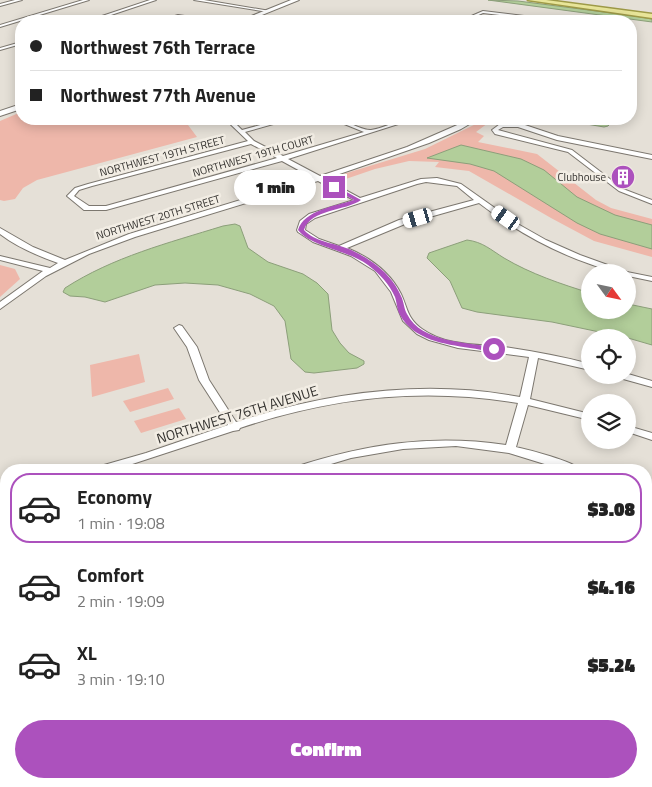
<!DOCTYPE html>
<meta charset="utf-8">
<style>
:root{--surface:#fff;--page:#f6f6f6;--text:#222;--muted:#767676;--line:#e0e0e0;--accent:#ac51bd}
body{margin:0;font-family:"Titillium Web",sans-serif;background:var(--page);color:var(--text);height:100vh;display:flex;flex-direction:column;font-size:19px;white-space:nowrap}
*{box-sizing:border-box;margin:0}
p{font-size:16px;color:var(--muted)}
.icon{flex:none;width:28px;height:28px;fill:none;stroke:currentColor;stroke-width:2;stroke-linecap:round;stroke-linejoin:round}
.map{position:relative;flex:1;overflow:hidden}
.details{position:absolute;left:0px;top:464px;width:652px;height:324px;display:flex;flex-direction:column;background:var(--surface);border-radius:20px 20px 0 0;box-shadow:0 2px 12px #0003}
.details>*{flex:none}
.banner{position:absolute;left:15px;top:15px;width:622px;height:110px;border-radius:20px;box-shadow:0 2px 12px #0003;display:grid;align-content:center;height:110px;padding:0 15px;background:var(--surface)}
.needle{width:32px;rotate:123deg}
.buttons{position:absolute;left:581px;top:264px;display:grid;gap:10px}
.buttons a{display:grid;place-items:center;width:55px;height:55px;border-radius:50%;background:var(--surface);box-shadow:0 2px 12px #0003;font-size:25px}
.end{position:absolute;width:22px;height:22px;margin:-11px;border:6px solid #ac51bd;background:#fff;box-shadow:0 0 0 2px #fff}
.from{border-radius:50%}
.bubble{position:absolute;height:35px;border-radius:18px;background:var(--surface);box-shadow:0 2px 12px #0003;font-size:16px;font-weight:800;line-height:35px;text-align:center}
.car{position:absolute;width:15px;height:30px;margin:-15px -8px;border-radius:6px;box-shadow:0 0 4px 1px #0007;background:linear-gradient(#fff 24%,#345 0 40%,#fff 0 76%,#345 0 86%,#fff 0)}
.banner b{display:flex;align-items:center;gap:18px;height:48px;font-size:19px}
.banner b+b{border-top:1px solid var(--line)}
.banner i{width:12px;height:12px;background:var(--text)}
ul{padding:9px 0 0;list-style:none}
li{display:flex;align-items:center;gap:15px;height:70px;margin:0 10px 8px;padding:0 5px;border:2px solid transparent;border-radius:20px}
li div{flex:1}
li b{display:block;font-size:19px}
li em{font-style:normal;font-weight:800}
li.current{border-color:var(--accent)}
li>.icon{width:45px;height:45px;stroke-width:1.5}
.action{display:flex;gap:10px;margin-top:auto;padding:10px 15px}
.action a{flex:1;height:58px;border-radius:30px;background:var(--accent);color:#fff;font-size:20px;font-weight:800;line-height:58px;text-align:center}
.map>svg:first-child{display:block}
</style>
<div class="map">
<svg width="652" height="787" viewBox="0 0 652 787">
<rect width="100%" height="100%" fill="#e5e0d7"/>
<!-- green -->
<g fill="#eeb7aa">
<polygon points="21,112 21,119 178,119 188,125 197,137 37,180 23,188 15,199 4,201 0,200 0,121"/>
<polygon points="486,119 507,119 488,123 476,132 484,136 478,142 537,154 596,200 611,208 652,219 652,257 594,241 551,218 469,171 435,167 439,162 409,161 375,169 334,183 333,180 337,176 425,149"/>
<polygon points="0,265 15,269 20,279 0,297"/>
<polygon points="139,354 145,382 92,397 90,365"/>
<polygon points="168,388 174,399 130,412 123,401"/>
<polygon points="179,408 186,419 141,433 134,421"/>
</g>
<!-- water -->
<g fill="#b2ce9a" stroke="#8c9f7a">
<polygon points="488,0 518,1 635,16 652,19 652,22"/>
<polygon points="557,119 615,119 608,126 604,127"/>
<polygon points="461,145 521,159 544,170 577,197 615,215 652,225 652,249 600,234 577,223 494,171 470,164 427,158"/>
<path d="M235,224L240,226L248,248L268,262L303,274L317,283L328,294L332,330L340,343L349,353L364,361V364L357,368L314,373L305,372L291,359L285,321L274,306L250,294L218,285L185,283L155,285L105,302L85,297L70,296L63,292L65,288C113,257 168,243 223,226Z"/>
<path d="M467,240C483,242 491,250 504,258C531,274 561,284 590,293V310H628V304L652,309V345L628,338L552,322L477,312L462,308L450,281L427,258L429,253Z"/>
<polygon points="235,781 497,781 494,787 244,787"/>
</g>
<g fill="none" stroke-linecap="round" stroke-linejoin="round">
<!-- street casing -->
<g stroke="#7c776f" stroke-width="2">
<g id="street">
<polygon points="15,0 22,0 0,6 0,4"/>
<polygon points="83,0 89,0 0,27 0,25"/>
<polygon points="150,0 156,0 93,21 87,21"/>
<polygon points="194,0 204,0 270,11 268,12"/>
<polygon points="483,11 556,20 558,21 548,21 483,13 465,21 460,21"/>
<polygon points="178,15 211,20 213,21 178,17 165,21 159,21"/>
<polygon points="21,42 21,44 0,50 0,48"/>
<path d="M225,119H231L242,130L282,119H291L245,132L254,141L283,156L364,132L332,119C346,119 361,131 371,130C386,128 399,118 414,119L288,159L320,176L407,147L471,119H478L461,129L429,143L325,179L360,198L421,179L437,178L461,184L516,223L546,240L580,255L627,272L652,277V281L628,276V272C614,272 603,269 590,264C549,250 513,229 479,203L405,224L347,248C369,257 390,272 401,294C408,309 407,318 422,329C447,347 482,344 511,348C538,352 564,357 590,364V370L538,358L530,399L590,414V420L528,405L516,447C529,450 573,461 581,470H564L509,453L456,446L403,449L351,458L311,470H293L295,467C366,444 431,434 506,445L518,403C422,387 333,397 240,428L239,430L233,431L114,470H95L97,467L146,453L228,425L199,380L187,347L174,328L179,325L182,326L197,347L209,380L236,422C328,392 424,379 520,397L529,357L458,348L429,340L417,334L403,321L391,292L375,271L351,256L313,242L298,232L297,230L300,221L309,214L354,200L318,181L135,237L89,254L46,276L0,309V302L43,271L0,260V256L50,268L58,263C38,256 17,247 0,234V228L33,247L65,260L129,234L313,178L282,161L106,210H84L67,196L75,188L88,184L248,141ZM251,144L277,158L106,206H89L74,196L79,190L92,186ZM426,182L457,186L474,200L399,220L339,246L319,239L305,230L306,224L315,218L417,184Z"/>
<polygon points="519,123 558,136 652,155 652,159 557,140 518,127 503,127 498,130 572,150 623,189 652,200 652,204 619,191 568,152 495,134 492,130 500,124"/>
<polygon points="628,374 652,381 652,387 616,377 614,375"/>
<polygon points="628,426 652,433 652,440 628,432"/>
<polygon points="6,486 6,494 0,495 0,487"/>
<polygon points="646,493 652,495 652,504 646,502"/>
<polygon points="6,561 6,572 0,575 0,564"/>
<polygon points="652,759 652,787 637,787 639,781 646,781 646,761"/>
<polygon points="36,781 52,781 49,787 33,787"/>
</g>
</g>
<!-- secondary casing -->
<g stroke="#7c776f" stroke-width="2">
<g id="secondary">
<polygon points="291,0 299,0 247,21 239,21"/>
<polygon points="21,104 21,109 0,116 0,111"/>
</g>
</g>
<!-- primary casing -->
<g stroke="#9e9a47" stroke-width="3">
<polygon id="primary" points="528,0 546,0 652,14 652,18"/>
</g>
<!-- street -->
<use href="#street" fill="#fff" fill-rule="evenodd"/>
<!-- secondary -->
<use href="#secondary" fill="#fff" fill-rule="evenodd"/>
<!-- primary -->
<use href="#primary" fill="#e8e599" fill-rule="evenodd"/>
</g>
<!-- route -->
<path fill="#ac51bd" d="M332,186H336L361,200C346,211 310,209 304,230C315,242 334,243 349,249C356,252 365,257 372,262C385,271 395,282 401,296C404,302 404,309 407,314C421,343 469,342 496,348V351C488,352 478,349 470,348C444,344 414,340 400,315C397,310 397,303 395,297C389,284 380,274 368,265C348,250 311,247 298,230C304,210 336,206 354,200L332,188Z"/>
<!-- icons -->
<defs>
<g id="building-disc" transform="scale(1.25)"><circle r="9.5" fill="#ac51bd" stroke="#f2ede4"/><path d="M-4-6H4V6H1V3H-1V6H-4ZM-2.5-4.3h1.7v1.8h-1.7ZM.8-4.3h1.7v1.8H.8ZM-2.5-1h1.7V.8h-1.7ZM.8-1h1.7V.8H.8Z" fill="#fff"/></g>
</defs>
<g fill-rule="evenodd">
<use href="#building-disc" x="623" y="177"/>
</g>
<g text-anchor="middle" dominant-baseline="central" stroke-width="5" stroke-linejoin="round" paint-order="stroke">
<!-- far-street labels -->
<g font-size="11" fill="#33312e" stroke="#f2ede4">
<text transform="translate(162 156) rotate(-15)">NORTHWEST 19TH STREET</text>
<text transform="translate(253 156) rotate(-16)">NORTHWEST 19TH COURT</text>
<text transform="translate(158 217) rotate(-17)">NORTHWEST 20TH STREET</text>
</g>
<!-- far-poi labels -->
<g font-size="11" fill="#33312e" stroke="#f2ede4" text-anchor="end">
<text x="606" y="177">Clubhouse</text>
</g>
<!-- street labels -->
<g font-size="14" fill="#33312e" stroke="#f2ede4">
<text transform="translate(237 414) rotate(-17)">NORTHWEST 76TH AVENUE</text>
</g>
</g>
</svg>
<div class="buttons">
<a><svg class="needle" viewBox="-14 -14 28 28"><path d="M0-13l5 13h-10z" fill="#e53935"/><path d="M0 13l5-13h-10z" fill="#767676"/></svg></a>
<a><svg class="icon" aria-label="locate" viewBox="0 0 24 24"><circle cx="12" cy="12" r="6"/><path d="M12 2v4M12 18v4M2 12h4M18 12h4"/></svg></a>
<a><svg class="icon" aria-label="layers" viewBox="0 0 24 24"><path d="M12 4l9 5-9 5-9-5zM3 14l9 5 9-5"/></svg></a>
</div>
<i class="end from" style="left:494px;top:349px"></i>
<i class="end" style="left:334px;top:187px"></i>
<div class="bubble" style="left:234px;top:170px;width:82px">1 min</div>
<i class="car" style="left:418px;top:218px;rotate:254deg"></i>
<i class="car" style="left:506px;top:218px;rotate:305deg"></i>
<div class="banner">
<b><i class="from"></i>Northwest 76th Terrace</b>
<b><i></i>Northwest 77th Avenue</b>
</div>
<section class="details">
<ul>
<li class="current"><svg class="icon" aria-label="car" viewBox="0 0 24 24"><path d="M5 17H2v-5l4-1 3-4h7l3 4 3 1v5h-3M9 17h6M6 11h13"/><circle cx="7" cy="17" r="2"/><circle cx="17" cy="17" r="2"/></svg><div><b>Economy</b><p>1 min · 19:08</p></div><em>$3.08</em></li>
<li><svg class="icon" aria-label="car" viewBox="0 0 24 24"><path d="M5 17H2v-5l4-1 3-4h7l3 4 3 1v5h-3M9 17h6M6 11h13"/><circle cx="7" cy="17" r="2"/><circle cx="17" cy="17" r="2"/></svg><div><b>Comfort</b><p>2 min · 19:09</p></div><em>$4.16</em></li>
<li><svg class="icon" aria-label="car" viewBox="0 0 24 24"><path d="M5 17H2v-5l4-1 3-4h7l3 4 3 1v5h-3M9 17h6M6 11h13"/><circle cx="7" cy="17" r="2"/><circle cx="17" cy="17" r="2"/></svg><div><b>XL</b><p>3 min · 19:10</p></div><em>$5.24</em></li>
</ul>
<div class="action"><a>Confirm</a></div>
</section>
</div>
